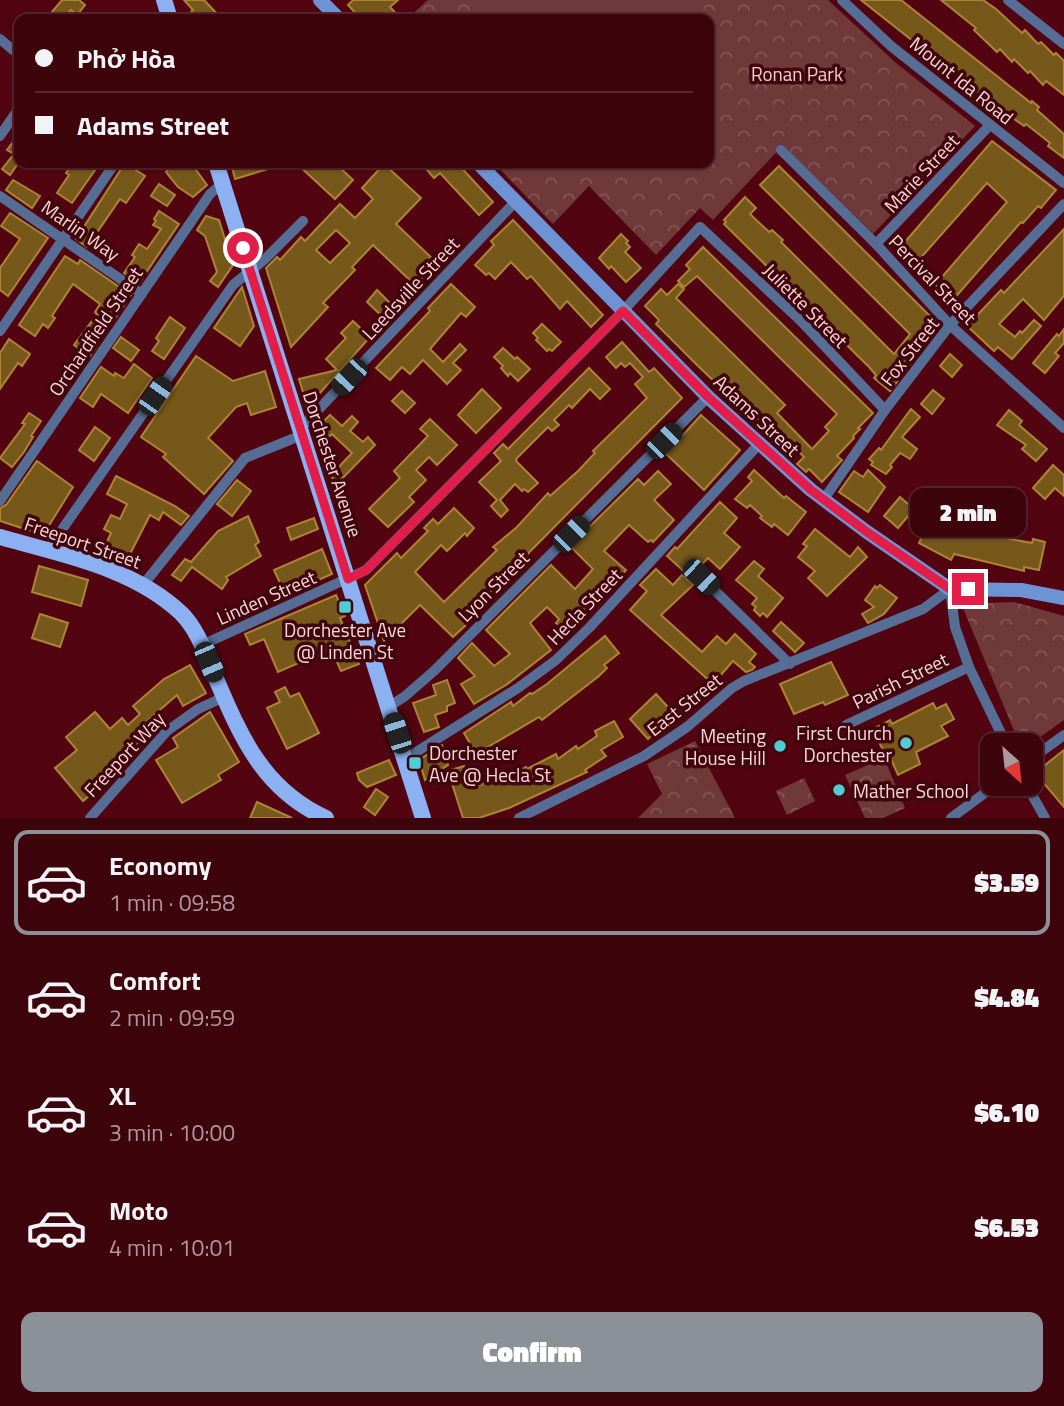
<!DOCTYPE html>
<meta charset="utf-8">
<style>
:root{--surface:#3e040c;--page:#49121a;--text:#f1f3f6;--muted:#ad989d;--line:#57252d;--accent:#8c9099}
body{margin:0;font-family:"Titillium Web",sans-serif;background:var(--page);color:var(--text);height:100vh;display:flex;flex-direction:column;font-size:26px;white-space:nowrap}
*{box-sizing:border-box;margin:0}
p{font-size:23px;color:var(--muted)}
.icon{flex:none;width:38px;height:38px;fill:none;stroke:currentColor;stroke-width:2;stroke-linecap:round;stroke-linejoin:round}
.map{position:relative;height:818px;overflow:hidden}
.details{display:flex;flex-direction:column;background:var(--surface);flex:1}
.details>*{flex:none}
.banner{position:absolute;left:14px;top:14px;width:700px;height:154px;border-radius:14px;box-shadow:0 2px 5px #0004,0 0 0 2px var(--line);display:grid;align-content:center;height:154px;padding:0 21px;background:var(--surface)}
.needle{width:46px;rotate:153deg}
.fabs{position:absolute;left:980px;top:733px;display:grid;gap:14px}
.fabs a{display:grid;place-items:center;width:63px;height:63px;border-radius:14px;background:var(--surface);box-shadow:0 2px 5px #0004,0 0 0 2px var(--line);font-size:35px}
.end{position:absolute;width:32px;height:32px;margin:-16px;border:9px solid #e11d48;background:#fff;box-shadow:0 0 0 4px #fff}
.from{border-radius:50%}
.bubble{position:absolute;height:49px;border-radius:14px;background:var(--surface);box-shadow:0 2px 5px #0004,0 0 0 2px var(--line);font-size:23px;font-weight:800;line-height:49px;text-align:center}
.car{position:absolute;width:21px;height:42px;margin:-21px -10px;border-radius:9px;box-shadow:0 0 5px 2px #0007;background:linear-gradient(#222 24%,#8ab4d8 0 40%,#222 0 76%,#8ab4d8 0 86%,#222 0)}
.banner b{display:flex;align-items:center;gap:24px;height:66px;font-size:26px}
.banner b+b{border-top:2px solid var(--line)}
.banner i{width:18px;height:18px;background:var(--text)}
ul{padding:12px 0 0;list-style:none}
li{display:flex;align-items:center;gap:21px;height:105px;margin:0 14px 10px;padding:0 7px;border:4px solid transparent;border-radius:14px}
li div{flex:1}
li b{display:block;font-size:26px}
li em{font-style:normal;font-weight:800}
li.on{border-color:var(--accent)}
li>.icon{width:63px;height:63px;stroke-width:1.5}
.cta{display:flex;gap:14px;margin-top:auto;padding:14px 21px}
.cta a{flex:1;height:80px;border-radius:14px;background:var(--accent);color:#fff;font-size:28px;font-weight:800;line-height:80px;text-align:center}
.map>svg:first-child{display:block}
</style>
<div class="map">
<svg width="1064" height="818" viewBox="0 0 1064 818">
<defs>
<pattern id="park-crowns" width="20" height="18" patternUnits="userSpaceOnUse" patternTransform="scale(1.75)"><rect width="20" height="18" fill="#703939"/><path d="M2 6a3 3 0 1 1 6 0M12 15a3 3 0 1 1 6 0" fill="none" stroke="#855555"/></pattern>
</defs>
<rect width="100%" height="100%" fill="#520510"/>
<!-- park -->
<g fill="url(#park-crowns)">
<polygon points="428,0 828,0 896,63 975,126 873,234 783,145 713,220 700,208 656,255 589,186 553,224 494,163 709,163 709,19 407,19"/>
<polygon points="1014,602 1064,616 1064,720 1029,745 1020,745 963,608 986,603"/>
<polygon points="695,741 735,818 638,818 662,794 647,764"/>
<polygon points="884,758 905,808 883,818 865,818 845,775"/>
<polygon points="804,778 815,801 787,815 776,791"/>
</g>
<!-- garden -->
<polygon fill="#703939" points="474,0 695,0 704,6 703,19 472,19"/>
<!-- building -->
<g fill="#76581b" stroke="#ad8436" stroke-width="2" fill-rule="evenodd">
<polygon points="62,0 79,0 85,5 77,15 71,10 63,19 46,19"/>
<polygon points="184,0 204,0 222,19 184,19 193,10"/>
<polygon points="353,0 398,0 390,7 401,19 361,19 348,5"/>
<polygon points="861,0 901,0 1031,103 1032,101 1039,107 1037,110 1064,134 1064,158 1048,146 1050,143 1026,124 1024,126 1006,113 1005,114"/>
<polygon points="941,0 983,0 996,9 1022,33 1025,30 1038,44 1041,42 1054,55 1056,53 1064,61 1064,95 1046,81 1043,85 1030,71 1028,73 1014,59 1012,62 1000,49 997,52 974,30 976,28"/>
<polygon points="19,134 19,162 10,175 2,169 14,154 7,150"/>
<polygon points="992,141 1056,190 1041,208 1038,206 1023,223 1021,222 952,301 935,285 1007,202 987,183 917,262 913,260 911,262 898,250"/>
<polygon points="73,163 100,163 72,203 57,193 69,175 66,173"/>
<polygon points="125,163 145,176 126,203 120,199 87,247 76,239"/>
<polygon points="172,163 191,163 207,185 193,197 178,187 166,172"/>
<polygon points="231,163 281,163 281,165 235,179"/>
<polygon points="296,163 335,163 353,180 335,199"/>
<polygon points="421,163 457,163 493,202 479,215 440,173 434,178"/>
<path d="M384,164L421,198L396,224L437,263L416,286L373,245L352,267L355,270L323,303L328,307L291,347L266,268L277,257L280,260L301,237L305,241L340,204L355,218L373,199L362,188ZM336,230L350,243L330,263L316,250Z"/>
<polygon points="779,166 940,326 912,356 915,358 890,391 874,378 876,375 869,367 724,224 726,222 724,220 745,197 756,208 750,214 769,232 772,230 783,240 781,242 894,354 910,334 760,185"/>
<polygon points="13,180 40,196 32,208 6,190"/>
<polygon points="159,184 175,195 167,206 151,196"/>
<polygon points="159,211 179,224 139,283 124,273 135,257 132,255 139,244 147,249 161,229 153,225 156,221 154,219"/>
<polygon points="10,213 48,238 8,296 0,290 0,268 20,239 1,226"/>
<polygon points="206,216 219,220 233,265 218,287 210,281 217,272 205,236 197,230"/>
<polygon points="513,220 603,315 591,327 567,301 560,309 531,276 527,279 511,262 495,279 489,273 486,275 475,265 494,245 491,241"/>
<polygon points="1064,229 1064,296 1044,320 1023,299 999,324 1015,337 1020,331 1022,333 1034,320 1041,326 1012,359 998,347 994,351 967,326 1001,290 1004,293"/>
<polygon points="621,234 628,241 626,243 630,247 625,252 641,268 626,282 611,266 609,269 599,258"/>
<polygon points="703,247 873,413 858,428 860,429 853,436 854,438 837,456 842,460 822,482 809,469 806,472 797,464 804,457 791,444 785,449 776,439 779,436 767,424 763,428 697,365 656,324 659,320 645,306 661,289 667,295 678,284 684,289 676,298 785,405 777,413 812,449 829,431 825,427 837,414 697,276 684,287 678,281 690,269 686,265"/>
<polygon points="65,256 78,264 80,260 131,295 112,323 108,321 93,343 97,346 90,356 74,345 97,314 95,312 100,304 73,284 52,316 55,318 48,328 43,324 35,336 19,325"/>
<polygon points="451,284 475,307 466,317 461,313 430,349 443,362 460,344 466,350 453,363 461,370 447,384 423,360 410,374 402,367 390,380 376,368 430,311 428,308"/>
<polygon points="242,287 254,326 240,346 214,328"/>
<polygon points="377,290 396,309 386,320 367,302"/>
<polygon points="170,317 185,328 164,359 152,351 159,341 156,338"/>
<polygon points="353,321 370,337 311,403 306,402 299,379 337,370 326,359 346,338 341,333"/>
<polygon points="542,324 561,342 552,351 549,349 547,351 536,340 538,338 533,333"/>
<polygon points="1064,329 1064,343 1055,353 1059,356 1045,373 1033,363 1057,334 1059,336"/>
<polygon points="121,337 139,350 131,361 113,348"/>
<polygon points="9,339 30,354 22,366 18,363 0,389 0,353"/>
<polygon points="622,342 649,372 654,368 682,398 481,601 463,621 467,624 453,637 420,605 384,641 365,585 397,553 401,558 428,531 424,528 433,519 438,524 454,508 474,528 467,536 465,533 447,551 441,545 415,572 444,602 497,550 493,547 517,527 548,493 550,496 578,471 595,453 593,451 647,398 635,384 643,377 630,363 625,367 621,363 616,368 606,357"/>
<polygon points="503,348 515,359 517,357 530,369 518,381 510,373 508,376 501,368 503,366 494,357"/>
<polygon points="950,354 962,365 952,377 940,366"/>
<polygon points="196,356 233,381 265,371 276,407 251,415 247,403 236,407 208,438 233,461 204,494 163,457 166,454 141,437"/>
<polygon points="134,364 152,378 128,413 101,394 93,407 80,398 101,367 114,376 115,373 124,378"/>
<polygon points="589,368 610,389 600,399 590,389 572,408 569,405 554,420 559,425 552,431 548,427 517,458 516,461 538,483 528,492 524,489 522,491 515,484 500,500 508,510 501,517 491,506 497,500 479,482 501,461 494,453 503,444 508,449"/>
<polygon points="482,389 501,408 476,433 458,415"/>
<polygon points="933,390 944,399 932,414 921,404"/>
<polygon points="402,391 415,403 405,413 392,401"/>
<polygon points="911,409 920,417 902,437 917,449 910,459 900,453 890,465 892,467 886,474 871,465 873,462 869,459 879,448 881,450"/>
<polygon points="1009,410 1022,421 1019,425 1047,449 1036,461 1022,449 1026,445 997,425"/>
<polygon points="29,413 41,421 31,436 33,437 24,452 12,467 0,458 25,424 22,423"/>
<polygon points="330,415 342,426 352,416 358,422 350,431 363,442 368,437 375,445 335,486 331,475 352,453 332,434 329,437 318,427"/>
<polygon points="701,415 740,450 704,490 664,452 673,442 675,444"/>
<polygon points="430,419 457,445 437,465 429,457 416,470 426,480 409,497 414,502 388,527 369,509 400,478 394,471 428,436 420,429"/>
<polygon points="95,427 110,438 94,461 79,450"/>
<polygon points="37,461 73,487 43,535 0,521 0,508 6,505"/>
<polygon points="1053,465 1064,475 1064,496 1055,488 1045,499 1033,488"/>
<polygon points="754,470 784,498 786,496 806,512 788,535 774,524 772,527 760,518 762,516 750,505 747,508 735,499 752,481 748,477"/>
<polygon points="868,470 885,487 868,512 839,492 854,471 863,477"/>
<polygon points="658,471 671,484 654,500 674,520 653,542 651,540 648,542 629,525 604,551 626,570 607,592 571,633 556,623 559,619 547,607 530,623 551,650 506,685 474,704 461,684 475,676 458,658 472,643 494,666 510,654 486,630 551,565 575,589 593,569 570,546 638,479 644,485"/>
<polygon points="116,476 175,506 189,516 181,525 163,512 159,520 150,515 126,562 103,550 111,533 104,529 111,515 120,519 127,504 107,494"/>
<polygon points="237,480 251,491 232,516 217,504"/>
<polygon points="900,497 914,509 898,528 884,516"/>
<polygon points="720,502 737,518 724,533 740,547 720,569 708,558 690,577 667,556 675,547 677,549"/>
<polygon points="928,505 946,513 943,519 972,534 975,526 1010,539 1032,543 1033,539 1045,542 1039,570 1024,567 1024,571 954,554 951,560 919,543 924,532 917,529"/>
<polygon points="248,516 259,542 255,545 261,556 226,577 228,580 222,589 192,567 181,581 172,575 185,559 191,562 218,531"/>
<polygon points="314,518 318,529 291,540 287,528"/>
<polygon points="815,529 850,557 858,547 867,557 827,596 808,578 815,571 798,557 807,546 803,544"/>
<polygon points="322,549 332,574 298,589 296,586 284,592 274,570"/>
<polygon points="754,561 764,569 758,576 783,598 767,617 763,613 760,616 754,610 756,607 752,604 757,598 736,580"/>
<polygon points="39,566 88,580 81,606 32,592"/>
<polygon points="656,569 673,585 682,575 693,585 661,615 702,652 717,636 726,644 735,634 756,654 749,662 755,667 752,670 746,672 733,661 713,684 630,610 647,591 640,585"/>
<polygon points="880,585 897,598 884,614 868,623 862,614 874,607 865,600 875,586 877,588"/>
<polygon points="336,595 345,616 340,618 359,664 341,671 337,662 341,660 335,647 278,672 264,639 250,645 245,634"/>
<polygon points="40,614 68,623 60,647 32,638"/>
<polygon points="781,622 804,643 795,652 773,631"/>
<polygon points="605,636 619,653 604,665 607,668 599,676 542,720 539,717 488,747 490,749 478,757 464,733 511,702 513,706 530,693 532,694 547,684"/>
<polygon points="831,662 848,695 825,705 823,702 794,714 780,684"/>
<polygon points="190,665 206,693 183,706 177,695 139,728 146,736 96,778 102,785 83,801 55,768 77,750 66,737 95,712 110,729 122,718 128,725 140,714 133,706 164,679"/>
<polygon points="447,680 455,703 447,706 447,711 435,715 439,727 424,732 413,703 436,695 433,685"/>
<polygon points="285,687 290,697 299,693 319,733 287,749 267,708 280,702 275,692"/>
<polygon points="656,694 677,717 656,735 654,733 648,739 630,719"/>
<polygon points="933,703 936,709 946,704 954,719 941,726 948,736 916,752 920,764 898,775 887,750 884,752 876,736 879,734 875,728 890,720 892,724"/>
<polygon points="210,712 239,762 218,775 221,780 182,803 156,760 178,747 173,738"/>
<polygon points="614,721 623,737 601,750 606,756 585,770 587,772 509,808 479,818 463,818 448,771 464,766 471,789 494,779 495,782 526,767 527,769 556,754 558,759 576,746 578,749 597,736 595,731"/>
<polygon points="442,745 448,765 425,780 419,760"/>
<polygon points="1064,750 1064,807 1035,773"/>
<polygon points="389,760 396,775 367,787 359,780 357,773"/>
<polygon points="376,789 388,797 375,815 364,807"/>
<polygon points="257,802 292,818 250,818"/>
</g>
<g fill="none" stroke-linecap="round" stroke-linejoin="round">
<!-- minor -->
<g stroke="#566d96" stroke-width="10">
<polyline points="842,0 891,46 1064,183"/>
<polyline points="1008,0 1064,44"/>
<polyline points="0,39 19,55"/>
<polyline points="0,136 19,108"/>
<polyline points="781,150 876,244 950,325 1064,428"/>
<polyline points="0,196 142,294"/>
<polyline points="876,244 990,125"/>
<polyline points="0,331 115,163"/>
<polyline points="300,429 516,201"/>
<polyline points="824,499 885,410 950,325 1064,204"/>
<polyline points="0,501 210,194 222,184"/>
<polyline points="47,551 233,285 265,259 303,221"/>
<polyline points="701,577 790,664"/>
<polyline points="143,585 245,458 302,435"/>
<polyline points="202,645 366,570 623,311 700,227 800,320 885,410"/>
<polyline points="388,707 404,697 434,671 708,397"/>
<polyline points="846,725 969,667"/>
<polyline points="405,759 518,688 556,660 590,627 759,444"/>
<polyline points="1031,759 1064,735"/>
<polyline points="1026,784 1045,818"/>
<polyline points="90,818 167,731 198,709 224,697"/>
<polyline points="519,818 644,756 687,727 732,688 744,681 923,609 950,589 955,627 969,667 1007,746"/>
<polyline points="951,818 997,784"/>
</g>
<!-- secondary -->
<g stroke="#6e93d4" stroke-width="14">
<polyline points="320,0 339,19"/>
<polyline points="478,163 708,397 811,490 867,532 950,589 1021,590 1064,598"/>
</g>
<!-- primary -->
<g stroke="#8bb1f3" stroke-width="16">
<polyline points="164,0 170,19"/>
<polyline points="216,163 423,818"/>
<path d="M0,537C62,555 132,567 181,613C198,630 205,653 214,674C240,735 262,789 326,818"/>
</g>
</g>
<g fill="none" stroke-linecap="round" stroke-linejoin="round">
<!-- route -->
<polyline stroke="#e11d48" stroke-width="9" points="243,248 348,579 366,570 623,311 708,397 811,490 867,532 950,589 968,589"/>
</g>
<!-- markers -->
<g fill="#51ccd4" stroke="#3f060d" stroke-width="2.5">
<rect x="338" y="600" width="14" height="14" rx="3.5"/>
<circle cx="906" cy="743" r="7"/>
<circle cx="780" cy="746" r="7"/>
<rect x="408" y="756" width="14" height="14" rx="3.5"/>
<circle cx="839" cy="790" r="7"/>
</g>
<g text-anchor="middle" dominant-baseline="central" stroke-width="7" stroke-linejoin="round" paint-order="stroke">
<!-- park labels -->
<g font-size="19" fill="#f6cac9" stroke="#3f060d">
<text x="797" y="73">Ronan Park</text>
</g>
<!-- street labels -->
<g font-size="19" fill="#fcd6d5" stroke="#3f060d">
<text transform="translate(962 80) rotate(39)">Mount Ida Road</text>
<text transform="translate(921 173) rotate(-47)">Marie Street</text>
<text transform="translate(81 230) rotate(35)">Marlin Way</text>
<text transform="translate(933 279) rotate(46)">Percival Street</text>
<text transform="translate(410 288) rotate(-47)">Leedsville Street</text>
<text transform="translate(806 305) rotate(45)">Juliette Street</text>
<text transform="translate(95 331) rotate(-56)">Orchardfield Street</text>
<text transform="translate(909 351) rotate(-52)">Fox Street</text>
<text transform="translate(757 415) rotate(43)">Adams Street</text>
<text transform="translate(333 464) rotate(72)">Dorchester Avenue</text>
<text transform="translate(83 542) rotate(19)">Freeport Street</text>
<text transform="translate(493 586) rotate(-45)">Lyon Street</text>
<text transform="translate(266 597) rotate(-24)">Linden Street</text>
<text transform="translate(584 606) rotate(-46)">Hecla Street</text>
<text transform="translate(900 680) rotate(-26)">Parish Street</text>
<text transform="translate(684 704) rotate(-38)">East Street</text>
<text transform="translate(124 754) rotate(-47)">Freeport Way</text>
</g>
<!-- poi labels -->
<g font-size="19" fill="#fcd6d5" stroke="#3f060d" text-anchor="end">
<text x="345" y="629" text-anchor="middle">Dorchester Ave<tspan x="345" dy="22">@ Linden St</tspan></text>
<text x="892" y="732">First Church<tspan x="892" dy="22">Dorchester</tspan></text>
<text x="766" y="735">Meeting<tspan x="766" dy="22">House Hill</tspan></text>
<text x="429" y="752" text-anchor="start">Dorchester<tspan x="429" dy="22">Ave @ Hecla St</tspan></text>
<text x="853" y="790" text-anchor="start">Mather School</text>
</g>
</g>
</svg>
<div class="fabs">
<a><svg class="needle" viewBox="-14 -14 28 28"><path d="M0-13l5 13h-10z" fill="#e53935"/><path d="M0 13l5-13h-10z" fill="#ad989d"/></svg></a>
</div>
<i class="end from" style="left:243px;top:248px"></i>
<i class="end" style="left:968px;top:589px"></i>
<div class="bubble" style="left:910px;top:488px;width:116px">2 min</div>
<i class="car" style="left:349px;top:377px;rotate:223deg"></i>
<i class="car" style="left:155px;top:396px;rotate:35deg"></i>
<i class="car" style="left:664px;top:441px;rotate:45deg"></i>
<i class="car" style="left:571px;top:534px;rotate:45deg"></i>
<i class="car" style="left:701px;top:577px;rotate:134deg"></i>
<i class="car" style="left:209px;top:662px;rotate:157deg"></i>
<i class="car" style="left:397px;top:733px;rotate:342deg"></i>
<div class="banner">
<b><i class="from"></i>Phở Hòa</b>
<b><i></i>Adams Street</b>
</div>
</div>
<section class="details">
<ul>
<li class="on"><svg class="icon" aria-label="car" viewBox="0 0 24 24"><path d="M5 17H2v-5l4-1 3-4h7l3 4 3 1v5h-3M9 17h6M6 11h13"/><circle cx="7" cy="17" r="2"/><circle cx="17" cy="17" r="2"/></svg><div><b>Economy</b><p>1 min · 09:58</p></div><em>$3.59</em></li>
<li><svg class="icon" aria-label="car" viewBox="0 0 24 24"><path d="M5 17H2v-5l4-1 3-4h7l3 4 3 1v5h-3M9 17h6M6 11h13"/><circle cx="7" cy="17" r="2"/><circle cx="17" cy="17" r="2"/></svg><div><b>Comfort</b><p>2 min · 09:59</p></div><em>$4.84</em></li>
<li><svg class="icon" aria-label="car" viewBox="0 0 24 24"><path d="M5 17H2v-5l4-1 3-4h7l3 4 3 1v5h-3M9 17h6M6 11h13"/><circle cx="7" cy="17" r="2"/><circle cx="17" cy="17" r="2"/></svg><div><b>XL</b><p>3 min · 10:00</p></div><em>$6.10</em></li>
<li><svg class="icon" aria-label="car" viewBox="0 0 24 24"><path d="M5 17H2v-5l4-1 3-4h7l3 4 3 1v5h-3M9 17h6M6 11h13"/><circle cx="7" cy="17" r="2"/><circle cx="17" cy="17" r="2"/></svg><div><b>Moto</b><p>4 min · 10:01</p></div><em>$6.53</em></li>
</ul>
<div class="cta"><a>Confirm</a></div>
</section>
